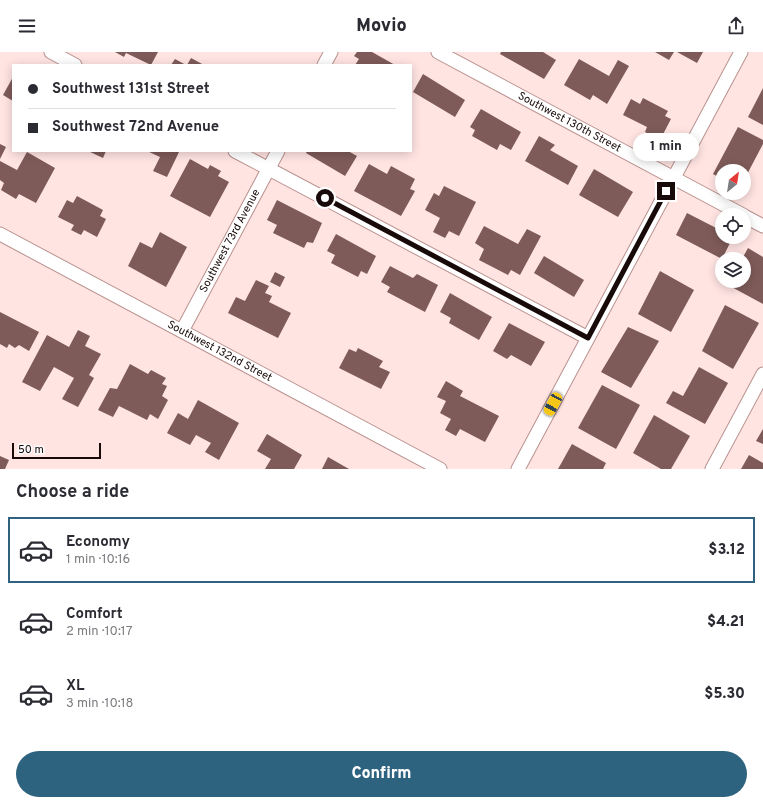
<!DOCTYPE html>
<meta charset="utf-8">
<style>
:root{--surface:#fff;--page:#f7f7f7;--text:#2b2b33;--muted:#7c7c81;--line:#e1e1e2;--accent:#2d637f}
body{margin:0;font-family:Overpass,sans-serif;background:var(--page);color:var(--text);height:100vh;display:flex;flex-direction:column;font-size:15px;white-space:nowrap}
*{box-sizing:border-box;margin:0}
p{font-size:13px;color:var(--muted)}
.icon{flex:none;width:22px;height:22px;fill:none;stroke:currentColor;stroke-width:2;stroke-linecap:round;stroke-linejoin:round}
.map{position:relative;height:417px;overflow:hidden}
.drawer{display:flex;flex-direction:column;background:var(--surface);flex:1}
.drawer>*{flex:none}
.banner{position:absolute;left:12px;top:12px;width:400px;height:88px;border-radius:0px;box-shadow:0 2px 10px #0003;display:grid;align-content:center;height:88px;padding:0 16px;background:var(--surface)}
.needle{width:26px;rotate:30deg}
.tools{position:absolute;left:715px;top:112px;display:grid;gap:8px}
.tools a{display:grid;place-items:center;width:36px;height:36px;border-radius:50%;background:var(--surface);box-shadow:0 2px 10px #0003;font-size:20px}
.scale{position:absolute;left:12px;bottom:10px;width:89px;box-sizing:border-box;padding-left:4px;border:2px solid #170a09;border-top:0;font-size:11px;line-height:14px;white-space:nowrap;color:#170a09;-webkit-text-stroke:3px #f9f9f9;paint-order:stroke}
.end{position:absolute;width:18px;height:18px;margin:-9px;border:5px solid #170a09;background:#fff;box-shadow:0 0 0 2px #fff}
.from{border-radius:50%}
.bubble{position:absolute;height:28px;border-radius:14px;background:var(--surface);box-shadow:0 2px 10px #0003;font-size:13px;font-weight:800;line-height:28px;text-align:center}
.car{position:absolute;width:12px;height:24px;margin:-12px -6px;border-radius:5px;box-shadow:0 0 3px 1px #0007;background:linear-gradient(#f5c518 24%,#345 0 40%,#f5c518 0 76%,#345 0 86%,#f5c518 0)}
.banner b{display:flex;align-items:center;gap:14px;height:38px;font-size:15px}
.banner b+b{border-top:1px solid var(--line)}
.banner i{width:10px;height:10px;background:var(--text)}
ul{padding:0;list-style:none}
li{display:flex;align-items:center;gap:12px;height:66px;margin:0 8px 6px;padding:0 8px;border:2px solid transparent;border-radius:0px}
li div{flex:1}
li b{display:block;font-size:15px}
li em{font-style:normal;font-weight:800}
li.on{border-color:var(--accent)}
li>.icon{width:36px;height:36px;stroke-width:1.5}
h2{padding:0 16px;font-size:18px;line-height:48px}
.primary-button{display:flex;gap:8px;margin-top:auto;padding:8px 16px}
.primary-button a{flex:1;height:46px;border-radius:24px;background:var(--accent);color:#fff;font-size:16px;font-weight:800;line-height:46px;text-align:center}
header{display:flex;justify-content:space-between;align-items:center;height:52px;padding:0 16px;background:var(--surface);font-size:18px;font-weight:800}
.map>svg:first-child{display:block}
</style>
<header><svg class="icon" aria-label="menu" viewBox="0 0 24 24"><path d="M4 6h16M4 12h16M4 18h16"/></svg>Movio<svg class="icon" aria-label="share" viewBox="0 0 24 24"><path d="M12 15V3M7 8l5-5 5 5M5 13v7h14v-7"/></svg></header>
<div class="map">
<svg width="763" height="417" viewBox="0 0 763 417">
<rect width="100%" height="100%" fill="#ffe4e2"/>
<!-- building -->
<g fill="#7e5b59">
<polygon points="115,0 158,0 151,13 126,1 124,5"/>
<polygon points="357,0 372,0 395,13 355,13 359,7 354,4"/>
<polygon points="501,0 543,0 556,8 544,27 500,2"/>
<polygon points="655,0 674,0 669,8"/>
<polygon points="677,0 703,0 697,11"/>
<polygon points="191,6 204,13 187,13"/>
<polygon points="175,7 186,13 171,13"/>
<polygon points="579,7 609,24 618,8 629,14 607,52 593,43 590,48 564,33"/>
<polygon points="423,22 465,48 455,65 413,40"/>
<polygon points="13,25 13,49 3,43"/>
<polygon points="763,36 763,73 748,65"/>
<polygon points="643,46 668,59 665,64 671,67 660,88 645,80 647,75 623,63 631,47 640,52"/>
<polygon points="481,57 521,80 511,98 500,92 497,98 472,84 475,78 470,75"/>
<polygon points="738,75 763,88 763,92 744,128 744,119 722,119 722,127 713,122"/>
<polygon points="539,84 555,93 550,98 578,114 568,133 525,109"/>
<polygon points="0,92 6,95 0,107"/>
<polygon points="88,99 106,99 103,106"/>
<polygon points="147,99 177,99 179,100 167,125 153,119 160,105"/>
<polygon points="307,99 348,99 357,104 345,124 306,101"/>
<polygon points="27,100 55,116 36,151 19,142 16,147 1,138 4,131 0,128 0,109 17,118"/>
<polygon points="190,107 208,117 210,113 221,119 218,124 229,130 210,165 170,144"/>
<polygon points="369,112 387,122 391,114 415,127 410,137 415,139 401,164 354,139"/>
<polygon points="594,117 633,140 618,165 579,143"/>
<polygon points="444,134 476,150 459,184 449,179 445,186 433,180 440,166 425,158 434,141 439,144"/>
<polygon points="77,144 103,158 100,164 106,167 97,185 84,178 81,183 71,178 74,173 58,165 67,148 73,151"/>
<polygon points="277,148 322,171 313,191 307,190 304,196 273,181 277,173 267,168"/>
<polygon points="687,161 722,179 722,185 733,185 722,207 676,183"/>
<polygon points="484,174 518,192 527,177 541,184 520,223 511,218 508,223 479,208 484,197 475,191"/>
<polygon points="160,180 187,195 166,235 128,214 140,190 152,196"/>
<polygon points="336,182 376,204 367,222 361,219 358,225 331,211 335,203 327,199"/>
<polygon points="748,196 763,205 763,252 728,233 730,229 744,229 744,207 742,207"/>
<polygon points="544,204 584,228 574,245 534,221"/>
<polygon points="390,214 413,226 417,222 438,233 425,260 387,240 390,235 381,230"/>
<polygon points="660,219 694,238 671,280 638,262"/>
<polygon points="275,220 285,225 280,235 270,230"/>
<polygon points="256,228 269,234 265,241 272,244 269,250 291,261 278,286 228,261 236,245 245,249"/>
<polygon points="450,241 492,265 479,288 449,271 451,266 440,260"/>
<polygon points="725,253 759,271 733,317 702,299"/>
<polygon points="0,260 39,280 29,299 19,293 15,296 9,292 7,296 0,292"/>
<polygon points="509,271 545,290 531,314 511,303 507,307 493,299"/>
<polygon points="628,275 659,289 631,336 601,320"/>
<polygon points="78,278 90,284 85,294 101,302 89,323 94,326 78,355 62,347 74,326 54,315 40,339 22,330 47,283 69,295"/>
<polygon points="358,296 383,309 379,315 390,320 381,337 339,316 349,297 356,300"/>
<polygon points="130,312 148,322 151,318 166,326 162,332 167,334 162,344 168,348 158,367 150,362 147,368 119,354 113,365 98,358 110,336 117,337"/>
<polygon points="699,315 728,331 705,372 666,351 673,339 683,344"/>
<polygon points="446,329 463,339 460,344 499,364 485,390 460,377 456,384 445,378 451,367 440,361 446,349 437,345"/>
<polygon points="602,333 640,353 616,397 578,376"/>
<polygon points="198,348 239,371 219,408 205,400 211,391 196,383 190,393 167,381 178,361 188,367"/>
<polygon points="654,363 690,384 671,417 661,417 633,401"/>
<polygon points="763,377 763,392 756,389"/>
<polygon points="267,382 302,403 294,417 265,417 271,407 257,399"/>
<polygon points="572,392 606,411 603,417 558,417"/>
<polygon points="749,403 763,411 763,417 741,417"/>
<polygon points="0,404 9,408 5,417 0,417"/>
<polygon points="328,405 349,417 322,417"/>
</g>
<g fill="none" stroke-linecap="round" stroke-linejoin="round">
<!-- minor casing -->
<g stroke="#b9928f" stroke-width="15">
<g id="minor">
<polyline points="51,0 75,13"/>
<path id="s1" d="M438,0L743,163"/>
<polyline points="324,13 331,0"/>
<polyline points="235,99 588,286"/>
<polyline points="744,164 763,174"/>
<path id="s2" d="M0,182L440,417"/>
<path id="s3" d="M182,279L278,99"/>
<polyline points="518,417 741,0"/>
<polyline points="712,417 763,322"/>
</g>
</g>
<!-- minor -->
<use href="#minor" stroke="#fff" stroke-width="13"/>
</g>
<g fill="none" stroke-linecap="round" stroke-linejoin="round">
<!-- route -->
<polyline stroke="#170a09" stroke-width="5" points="325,146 588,286 666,139"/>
</g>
<g text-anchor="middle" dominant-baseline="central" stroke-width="3" stroke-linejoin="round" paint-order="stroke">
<!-- street labels -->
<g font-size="11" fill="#170a09" stroke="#f9f9f9">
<text stroke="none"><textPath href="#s1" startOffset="149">Southwest 130th Street</textPath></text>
<text stroke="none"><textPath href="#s3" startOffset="102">Southwest 73rd Avenue</textPath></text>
<text stroke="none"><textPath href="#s2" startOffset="249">Southwest 132nd Street</textPath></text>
</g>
</g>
</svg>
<div class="tools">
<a><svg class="needle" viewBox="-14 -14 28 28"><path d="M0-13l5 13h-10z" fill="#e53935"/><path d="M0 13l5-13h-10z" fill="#7c7c81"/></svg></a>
<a><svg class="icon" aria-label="locate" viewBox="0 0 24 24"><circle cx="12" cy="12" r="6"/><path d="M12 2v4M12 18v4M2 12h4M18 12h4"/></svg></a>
<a><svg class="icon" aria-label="layers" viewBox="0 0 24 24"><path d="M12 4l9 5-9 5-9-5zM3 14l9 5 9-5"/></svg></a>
</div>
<div class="scale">50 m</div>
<i class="end from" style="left:325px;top:146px"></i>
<i class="end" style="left:666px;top:139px"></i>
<div class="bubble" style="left:633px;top:81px;width:66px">1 min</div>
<i class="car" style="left:553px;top:352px;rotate:208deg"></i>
<div class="banner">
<b><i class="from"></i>Southwest 131st Street</b>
<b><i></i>Southwest 72nd Avenue</b>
</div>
</div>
<section class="drawer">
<h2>Choose a ride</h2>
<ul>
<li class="on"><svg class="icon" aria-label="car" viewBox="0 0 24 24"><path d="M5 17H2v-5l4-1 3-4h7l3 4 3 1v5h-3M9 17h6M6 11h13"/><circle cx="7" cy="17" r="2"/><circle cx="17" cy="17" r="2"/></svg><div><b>Economy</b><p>1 min · 10:16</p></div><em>$3.12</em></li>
<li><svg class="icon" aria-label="car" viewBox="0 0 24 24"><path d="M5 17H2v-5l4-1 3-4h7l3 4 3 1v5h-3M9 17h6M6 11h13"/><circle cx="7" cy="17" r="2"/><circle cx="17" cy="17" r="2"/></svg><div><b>Comfort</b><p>2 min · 10:17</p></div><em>$4.21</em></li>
<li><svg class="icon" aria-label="car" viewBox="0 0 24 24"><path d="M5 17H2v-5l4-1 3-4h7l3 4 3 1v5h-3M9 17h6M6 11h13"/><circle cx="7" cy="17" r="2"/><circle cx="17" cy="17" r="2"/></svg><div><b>XL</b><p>3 min · 10:18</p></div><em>$5.30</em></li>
</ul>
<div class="primary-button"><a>Confirm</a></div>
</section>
